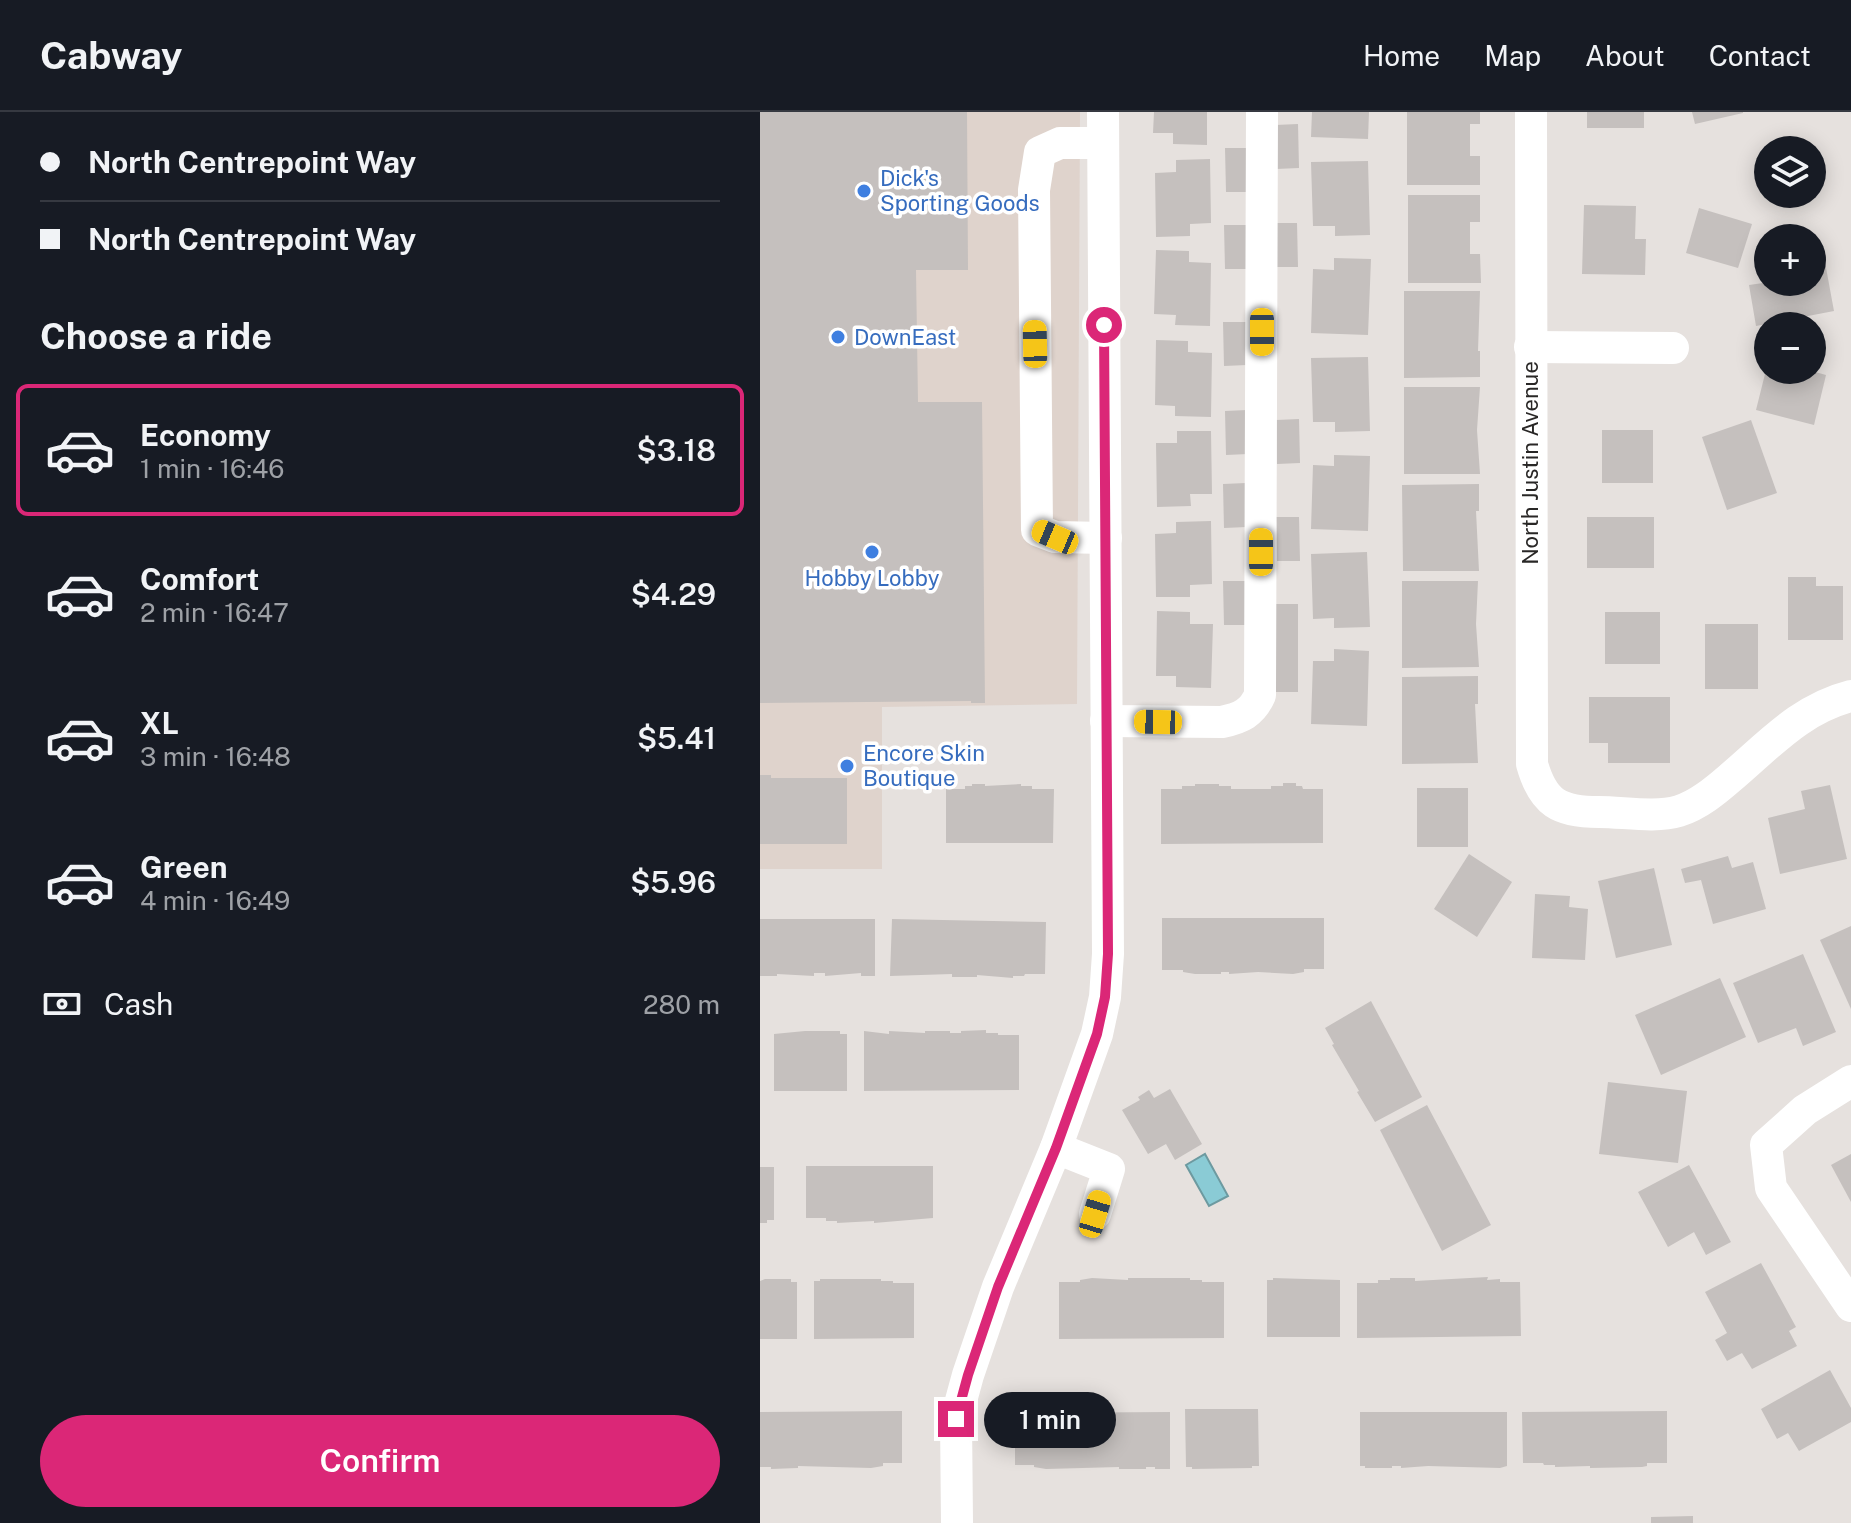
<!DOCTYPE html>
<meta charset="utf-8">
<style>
:root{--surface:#171b24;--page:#20242c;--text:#f1f3f6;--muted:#9ea1a6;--line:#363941;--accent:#db2777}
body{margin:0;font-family:"Public Sans",sans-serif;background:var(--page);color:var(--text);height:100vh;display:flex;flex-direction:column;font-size:30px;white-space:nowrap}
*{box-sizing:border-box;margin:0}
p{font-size:26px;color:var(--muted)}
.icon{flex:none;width:44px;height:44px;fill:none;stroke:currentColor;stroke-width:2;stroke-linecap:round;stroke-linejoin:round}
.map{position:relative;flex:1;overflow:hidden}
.drawer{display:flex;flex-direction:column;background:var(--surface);width:760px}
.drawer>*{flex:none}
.hud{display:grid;align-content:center;height:176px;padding:0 40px;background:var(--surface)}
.buttons{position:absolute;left:994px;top:24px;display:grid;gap:16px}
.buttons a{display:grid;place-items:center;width:72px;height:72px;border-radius:50%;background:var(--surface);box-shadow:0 4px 20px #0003;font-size:40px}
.end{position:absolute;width:36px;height:36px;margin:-18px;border:10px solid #db2777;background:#fff;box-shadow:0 0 0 4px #fff}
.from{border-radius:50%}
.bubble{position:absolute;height:56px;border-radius:28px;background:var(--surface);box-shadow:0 4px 20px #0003;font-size:26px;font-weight:600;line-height:56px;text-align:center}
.car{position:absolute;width:24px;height:48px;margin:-24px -12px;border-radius:10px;box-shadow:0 0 6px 2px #0007;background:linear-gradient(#f5c518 24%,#345 0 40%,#f5c518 0 76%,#345 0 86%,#f5c518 0)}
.hud b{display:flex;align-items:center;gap:28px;height:76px;font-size:30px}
.hud b+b{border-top:2px solid var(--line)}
.hud i{width:20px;height:20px;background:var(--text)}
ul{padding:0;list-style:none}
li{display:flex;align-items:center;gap:24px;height:132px;margin:0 16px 12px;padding:0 24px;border:4px solid transparent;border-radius:12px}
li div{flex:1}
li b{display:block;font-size:30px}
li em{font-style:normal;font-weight:600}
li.on{border-color:var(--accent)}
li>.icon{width:72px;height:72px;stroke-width:1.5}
h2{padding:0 40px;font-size:36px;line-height:96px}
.pay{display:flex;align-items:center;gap:20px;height:88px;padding:0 40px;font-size:30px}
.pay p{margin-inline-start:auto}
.button{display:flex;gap:16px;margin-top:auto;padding:16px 40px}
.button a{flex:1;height:92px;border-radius:48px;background:var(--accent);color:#fff;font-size:32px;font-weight:600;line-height:92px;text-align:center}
header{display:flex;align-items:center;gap:48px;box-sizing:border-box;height:112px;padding:0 40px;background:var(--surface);border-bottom:2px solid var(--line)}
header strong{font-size:38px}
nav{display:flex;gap:44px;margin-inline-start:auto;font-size:28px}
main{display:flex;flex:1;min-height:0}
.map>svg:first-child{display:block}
</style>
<header>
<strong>Cabway</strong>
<nav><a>Home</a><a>Map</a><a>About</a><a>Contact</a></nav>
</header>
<main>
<section class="drawer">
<div class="hud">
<b><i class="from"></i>North Centrepoint Way</b>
<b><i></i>North Centrepoint Way</b>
</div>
<h2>Choose a ride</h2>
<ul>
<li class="on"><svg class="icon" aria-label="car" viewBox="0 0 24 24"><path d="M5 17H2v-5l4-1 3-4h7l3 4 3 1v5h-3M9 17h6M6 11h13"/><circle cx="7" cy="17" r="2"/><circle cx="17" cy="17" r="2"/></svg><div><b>Economy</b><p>1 min · 16:46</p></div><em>$3.18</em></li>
<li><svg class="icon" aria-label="car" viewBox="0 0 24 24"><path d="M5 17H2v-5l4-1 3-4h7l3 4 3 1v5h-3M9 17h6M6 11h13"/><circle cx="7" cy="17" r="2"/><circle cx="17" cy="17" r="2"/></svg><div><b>Comfort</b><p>2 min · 16:47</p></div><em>$4.29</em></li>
<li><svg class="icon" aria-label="car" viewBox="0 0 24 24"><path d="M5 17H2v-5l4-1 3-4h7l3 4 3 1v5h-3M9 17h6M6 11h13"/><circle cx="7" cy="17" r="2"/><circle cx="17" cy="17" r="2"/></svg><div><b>XL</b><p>3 min · 16:48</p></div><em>$5.41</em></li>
<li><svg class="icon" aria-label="car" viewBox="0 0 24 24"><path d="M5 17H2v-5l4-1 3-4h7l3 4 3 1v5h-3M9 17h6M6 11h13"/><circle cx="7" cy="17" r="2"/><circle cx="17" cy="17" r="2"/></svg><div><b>Green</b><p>4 min · 16:49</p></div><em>$5.96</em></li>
</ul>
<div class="pay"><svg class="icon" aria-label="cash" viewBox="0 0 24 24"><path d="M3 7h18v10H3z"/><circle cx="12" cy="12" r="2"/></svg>Cash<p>280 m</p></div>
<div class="button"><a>Confirm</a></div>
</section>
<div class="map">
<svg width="1091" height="1411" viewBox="0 0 1091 1411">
<rect width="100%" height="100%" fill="#e6e1de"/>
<!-- built -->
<polygon fill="#dfd3cc" points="0,0 320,0 317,592 122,595 122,757 0,757"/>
<!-- water -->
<polygon fill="#8acbd5" stroke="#6d9aa0" stroke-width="2" points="445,1042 468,1084 449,1094 426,1053"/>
<!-- building -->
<g fill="#c5c0be">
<polygon points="0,0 207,0 208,158 156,158 158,290 222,290 225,591 211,591 211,589 0,591"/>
<polygon points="394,0 447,0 447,33 413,32 413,21 393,21"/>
<polygon points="552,0 609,0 608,27 551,25"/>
<polygon points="647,0 720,0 720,12 710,12 710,44 720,44 720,73 647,73"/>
<rect x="827" y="0" width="57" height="16"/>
<polygon points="932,0 983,0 983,1 935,12"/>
<polygon points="538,12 539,56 516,57 515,13"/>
<polygon points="465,36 488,36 488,80 466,80"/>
<polygon points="450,47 451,111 430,112 430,124 396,125 395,61 416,60 416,48"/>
<polygon points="608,49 610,123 575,124 575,114 553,114 551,50"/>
<polygon points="648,83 720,83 720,110 710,110 710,142 720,142 721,171 648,171"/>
<polygon points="824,93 876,94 875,127 886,127 885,163 822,162"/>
<polygon points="939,96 992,112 978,156 926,141"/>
<polygon points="515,111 537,111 538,155 516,155"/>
<polygon points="464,113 487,113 487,157 465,157"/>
<polygon points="1062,134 1074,199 996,214 989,173 1003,171 998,147 1008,145 1008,170 1052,170 1052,136"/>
<polygon points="396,138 429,139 429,150 451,151 450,214 415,213 416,203 394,202"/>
<polygon points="574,146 611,147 608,223 551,221 553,157 574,158"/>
<polygon points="644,179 720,179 718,239 720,239 720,265 644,266"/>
<polygon points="463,210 486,210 487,253 464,254"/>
<polygon points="396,228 428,229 428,240 452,241 451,305 415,304 415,294 395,293"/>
<polygon points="608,245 610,319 575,320 575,310 553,310 551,246"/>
<polygon points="1006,258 1048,258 1066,263 1054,313 996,298"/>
<polygon points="644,275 720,275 717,318 720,362 644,362"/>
<polygon points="487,298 488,342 466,343 465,299"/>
<polygon points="539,307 540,351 517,352 516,308"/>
<polygon points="991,308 1017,381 967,398 942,325"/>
<rect x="842" y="318" width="51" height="53"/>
<polygon points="417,319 451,319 452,382 430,382 431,394 397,395 396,331 417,331"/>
<polygon points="574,343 610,344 608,419 551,417 553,353 574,354"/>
<polygon points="486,371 487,415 464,416 463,372"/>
<polygon points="719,372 719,399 716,399 719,459 643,459 642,373"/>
<polygon points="516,405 539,405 540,449 517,449"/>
<rect x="827" y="405" width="67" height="51"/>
<polygon points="451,409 452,472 430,473 430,485 396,485 395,422 416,421 416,410"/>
<polygon points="607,440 610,515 574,516 574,506 553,507 551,442"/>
<polygon points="1028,465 1056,465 1056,474 1083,474 1083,528 1028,528"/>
<polygon points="463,469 486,469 487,513 464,513"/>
<polygon points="642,469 718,469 716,512 719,555 642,556"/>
<rect x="516" y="492" width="22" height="88"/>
<polygon points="397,499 430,500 430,512 453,512 451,576 416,575 416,564 396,564"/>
<rect x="845" y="500" width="55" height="52"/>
<rect x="945" y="512" width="53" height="65"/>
<polygon points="574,537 609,539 607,614 551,612 553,549 574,549"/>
<polygon points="718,564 718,592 715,592 718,651 642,652 642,565"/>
<polygon points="829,585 910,585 910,651 848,651 848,631 829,631"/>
<polygon points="0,663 11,663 11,666 87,666 87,732 0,732"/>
<polygon points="523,671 536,671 536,674 542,674 543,677 563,677 563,731 401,732 401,677 422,677 422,674 435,674 435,672 459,672 459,674 471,674 471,677 511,677 511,674 523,674"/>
<polygon points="212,672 225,672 225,674 261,672 261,674 272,674 272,677 294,677 293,731 186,731 186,677 205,677 205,674 212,674"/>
<polygon points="1070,673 1087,747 1020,762 1008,706 1045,697 1041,679"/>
<rect x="657" y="676" width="51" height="59"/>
<polygon points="709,742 752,770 717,825 674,797"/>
<polygon points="968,744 972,756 993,750 1006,797 953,812 941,768 925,771 921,757"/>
<polygon points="894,756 912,833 856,846 838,769"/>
<polygon points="775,782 810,784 809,795 828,797 825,848 772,846"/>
<polygon points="402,806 564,806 564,857 544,857 544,860 533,862 498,860 469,862 469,860 461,860 461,862 435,862 423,860 423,858 402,858"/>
<polygon points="0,807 115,807 115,864 101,864 101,861 65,864 65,861 54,861 54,864 17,862 17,864 0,864"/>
<polygon points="132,807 286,810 285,862 265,862 264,864 253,864 253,866 217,863 217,865 192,865 192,862 130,864"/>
<polygon points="1091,814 1091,897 1060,828"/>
<polygon points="1043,842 1076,920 1043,934 1036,916 998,931 973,871"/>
<polygon points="960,866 986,925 901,963 875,903"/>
<polygon points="611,889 662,985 615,1010 597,980 599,979 572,933 574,932 565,916"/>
<polygon points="226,918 226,921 238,921 238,923 259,923 259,978 104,979 104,919 129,922 129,919 165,921 165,919 190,919 190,921 201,921 201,919"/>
<polygon points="45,919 80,919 80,922 87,922 87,979 14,979 14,922"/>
<polygon points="848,970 927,979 918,1051 839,1042"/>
<polygon points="410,977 442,1032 415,1048 406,1032 388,1042 362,998 380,988 378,985 389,978 394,986"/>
<polygon points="667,993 731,1113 682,1139 620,1018"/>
<polygon points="1091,1042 1091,1090 1071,1053"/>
<polygon points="929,1053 971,1130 946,1143 934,1120 908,1135 878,1080"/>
<polygon points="46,1054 173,1054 173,1106 114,1111 114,1109 77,1111 77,1109 66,1109 66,1106 46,1106"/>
<polygon points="0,1055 14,1055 14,1108 7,1108 7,1111 0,1111"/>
<polygon points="1001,1151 1036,1215 1029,1219 1037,1234 992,1257 982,1241 967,1249 955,1228 967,1221 945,1180"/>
<polygon points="728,1165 727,1168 740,1167 740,1170 760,1170 761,1224 597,1226 597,1171 618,1171 618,1168 630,1168 630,1166 655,1166 655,1169"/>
<polygon points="332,1166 368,1168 368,1166 430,1166 430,1168 442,1168 442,1170 464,1170 464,1226 299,1227 299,1170 320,1170 320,1168"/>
<polygon points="513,1166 580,1168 580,1225 507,1225 507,1168 513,1168"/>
<polygon points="5,1167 31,1167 31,1170 37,1170 37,1227 0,1227 0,1169"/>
<polygon points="60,1167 121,1167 121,1169 133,1169 133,1171 154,1171 154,1226 54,1227 54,1169 60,1169"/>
<polygon points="1070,1258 1091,1296 1091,1310 1039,1339 1028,1321 1017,1327 1001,1297"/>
<polygon points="425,1297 498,1297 499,1354 492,1354 492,1356 432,1357 432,1355 426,1355"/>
<polygon points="142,1299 142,1351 123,1351 123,1354 111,1356 38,1354 38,1356 11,1357 11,1355 0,1355 0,1300"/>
<polygon points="907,1299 907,1351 887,1351 887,1354 882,1355 830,1356 830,1354 795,1355 795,1353 784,1353 783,1351 763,1351 762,1300"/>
<polygon points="410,1300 410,1357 395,1357 395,1355 386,1355 386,1357 359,1357 359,1355 286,1357 274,1355 274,1353 255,1353 255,1301"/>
<polygon points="600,1300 747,1300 747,1354 740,1356 668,1354 641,1356 641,1354 632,1354 632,1356 605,1356 605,1354 600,1354"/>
<polygon points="933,1404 933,1411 891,1411 891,1405"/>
</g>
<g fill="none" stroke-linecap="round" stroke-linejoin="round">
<!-- minor -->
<g stroke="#fff" stroke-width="32">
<path d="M771,0L772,652C783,691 799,700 839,700C864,700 895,706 919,699C938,693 955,679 970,666C1009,633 1040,597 1091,584"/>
<polyline points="343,31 300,31 280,40 274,78 277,418 295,425 346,426"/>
<polyline points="770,235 913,236"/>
<path d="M346,609L462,610C481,606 492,601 500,583L502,0"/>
<polyline points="1091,969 1045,998 1006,1033 1011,1076 1091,1194"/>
<polyline points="296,1036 349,1057 335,1102"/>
<polyline points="197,1411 196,1307 208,1263 238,1175 296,1036 337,922 345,885 348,842 343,0"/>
</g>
</g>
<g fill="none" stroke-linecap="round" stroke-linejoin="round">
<!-- route -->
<polyline stroke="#db2777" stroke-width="10" points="196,1307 208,1263 238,1175 296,1036 337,922 345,885 348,842 344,213"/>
</g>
<!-- markers -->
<g fill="#3f7fe0" stroke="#fff" stroke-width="3">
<circle cx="104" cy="79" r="8"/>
<circle cx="78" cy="225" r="8"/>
<circle cx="112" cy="440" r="8"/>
<circle cx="87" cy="654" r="8"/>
</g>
<g text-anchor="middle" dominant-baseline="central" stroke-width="7" stroke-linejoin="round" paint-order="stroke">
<!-- shop labels -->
<g font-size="22" fill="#366cbe" stroke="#fff" text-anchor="start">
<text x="120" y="66">Dick's<tspan x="120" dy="25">Sporting Goods</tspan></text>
<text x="94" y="225">DownEast</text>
<text x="112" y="466" text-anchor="middle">Hobby Lobby</text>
<text x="103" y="641">Encore Skin<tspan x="103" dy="25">Boutique</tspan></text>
</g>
<!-- street labels -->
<g font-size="22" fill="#292726" stroke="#fff">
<text transform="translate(770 351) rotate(-90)">North Justin Avenue</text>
</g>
</g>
</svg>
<div class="buttons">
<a><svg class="icon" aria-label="layers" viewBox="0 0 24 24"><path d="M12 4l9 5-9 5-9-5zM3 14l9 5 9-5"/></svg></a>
<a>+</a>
<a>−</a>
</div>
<i class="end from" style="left:344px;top:213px"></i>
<i class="end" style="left:196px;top:1307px"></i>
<div class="bubble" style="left:224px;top:1280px;width:132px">1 min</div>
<i class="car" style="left:502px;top:220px;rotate:180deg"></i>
<i class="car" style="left:275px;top:232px;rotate:359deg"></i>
<i class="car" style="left:295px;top:425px;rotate:293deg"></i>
<i class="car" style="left:501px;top:440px;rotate:0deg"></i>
<i class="car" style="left:398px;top:610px;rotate:271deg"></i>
<i class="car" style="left:335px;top:1102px;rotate:17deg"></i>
</div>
</main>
